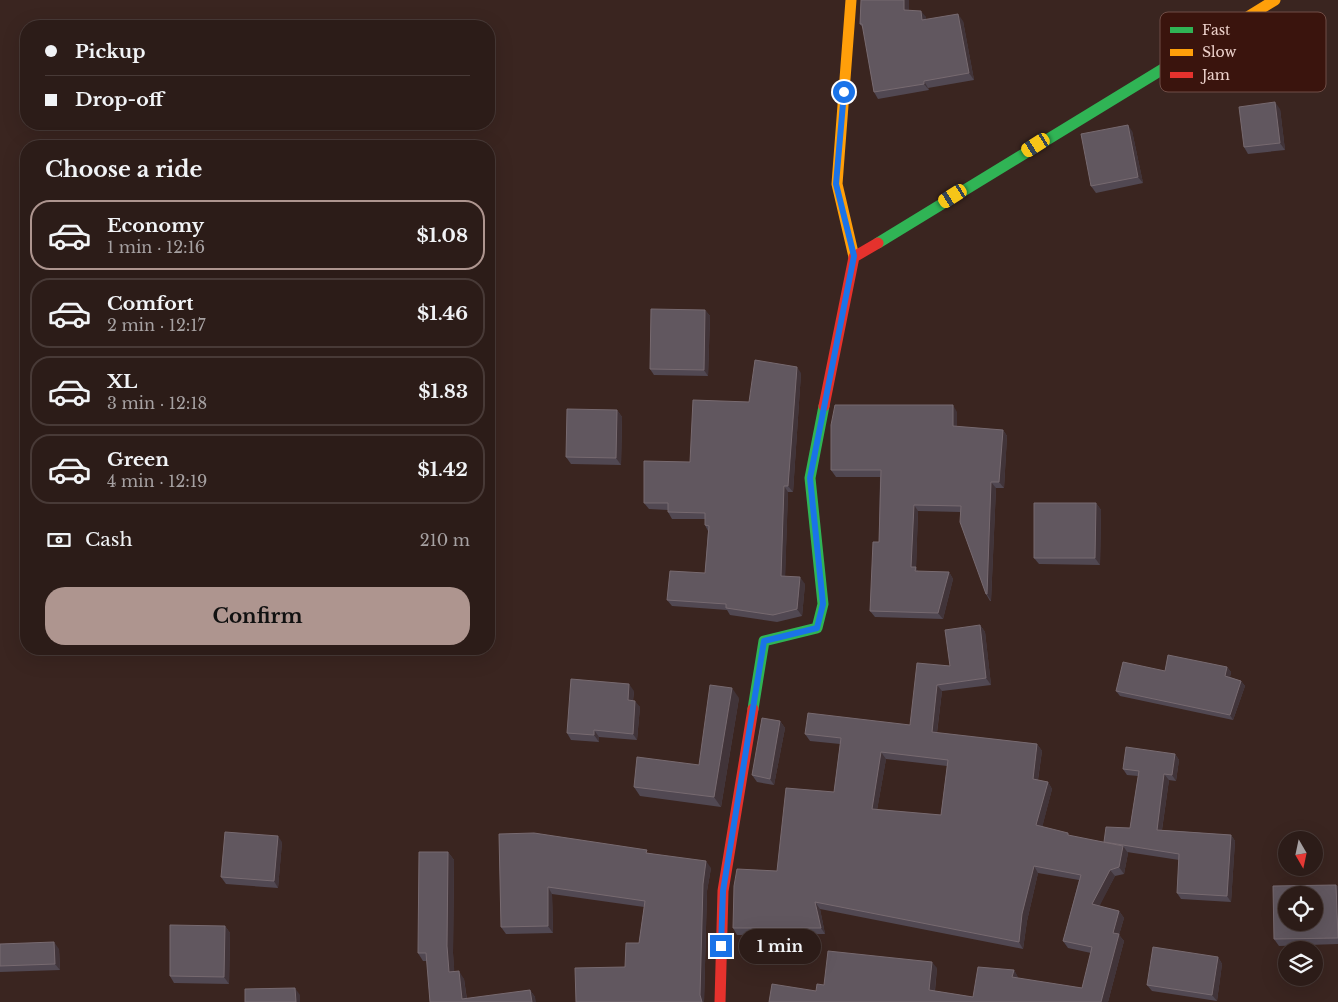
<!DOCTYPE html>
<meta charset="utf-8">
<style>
:root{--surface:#2c1c18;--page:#382925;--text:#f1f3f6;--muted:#a6a1a2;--line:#483a37;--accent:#ae958f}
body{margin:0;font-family:"Libre Baskerville",serif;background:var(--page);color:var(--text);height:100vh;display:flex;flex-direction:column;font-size:19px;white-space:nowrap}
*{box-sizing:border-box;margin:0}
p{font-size:16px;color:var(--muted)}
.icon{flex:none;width:28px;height:28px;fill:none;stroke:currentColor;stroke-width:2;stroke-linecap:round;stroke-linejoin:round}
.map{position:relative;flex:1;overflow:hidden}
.panel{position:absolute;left:20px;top:140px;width:475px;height:515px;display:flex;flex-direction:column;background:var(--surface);border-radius:20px;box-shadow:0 5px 20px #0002,0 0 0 1px var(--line)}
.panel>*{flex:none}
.banner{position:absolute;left:20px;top:20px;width:475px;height:110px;border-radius:20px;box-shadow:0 5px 20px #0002,0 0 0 1px var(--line);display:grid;align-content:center;height:110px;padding:0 25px;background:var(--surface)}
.needle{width:32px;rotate:171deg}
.buttons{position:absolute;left:1278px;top:831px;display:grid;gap:10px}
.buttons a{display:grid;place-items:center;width:45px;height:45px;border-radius:50%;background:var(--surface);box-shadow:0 5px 20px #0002,0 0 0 1px var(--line);font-size:25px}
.end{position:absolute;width:22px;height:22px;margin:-11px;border:6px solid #1a73e8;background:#fff;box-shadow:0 0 0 2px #fff}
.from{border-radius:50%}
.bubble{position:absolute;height:35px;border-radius:18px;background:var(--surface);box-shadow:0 5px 20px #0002,0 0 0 1px var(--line);font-size:16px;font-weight:700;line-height:35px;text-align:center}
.car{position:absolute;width:15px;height:30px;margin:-15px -8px;border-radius:6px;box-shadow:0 0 4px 1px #0007;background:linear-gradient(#f5c518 24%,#345 0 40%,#f5c518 0 76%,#345 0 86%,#f5c518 0)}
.banner b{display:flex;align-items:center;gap:18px;height:48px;font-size:19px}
.banner b+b{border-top:1px solid var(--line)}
.banner i{width:12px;height:12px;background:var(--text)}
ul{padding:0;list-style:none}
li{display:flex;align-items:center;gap:15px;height:70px;margin:0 10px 8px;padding:0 15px;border:2px solid var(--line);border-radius:20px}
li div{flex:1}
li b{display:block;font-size:19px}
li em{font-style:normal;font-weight:700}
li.current{border-color:var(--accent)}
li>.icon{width:45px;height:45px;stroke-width:1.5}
h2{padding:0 25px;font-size:22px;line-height:60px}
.pay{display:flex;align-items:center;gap:12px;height:55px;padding:0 25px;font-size:19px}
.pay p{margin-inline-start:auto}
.cta{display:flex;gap:10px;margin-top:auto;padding:10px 25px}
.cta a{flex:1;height:58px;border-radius:20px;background:var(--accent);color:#111;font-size:20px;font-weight:700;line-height:58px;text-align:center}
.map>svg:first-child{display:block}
</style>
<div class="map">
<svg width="1338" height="1002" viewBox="0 0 1338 1002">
<rect width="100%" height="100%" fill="#3a2520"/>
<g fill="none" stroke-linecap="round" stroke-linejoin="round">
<!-- fast -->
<g stroke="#30b455" stroke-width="11">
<polyline points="878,243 1212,39"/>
<polyline points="753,709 764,641 817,628 823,604 810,478 824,406"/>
</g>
<!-- slow -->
<g stroke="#ff9f0a" stroke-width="11">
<polyline points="851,0 837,184 854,257"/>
<polyline points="1212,39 1275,0"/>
</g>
<!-- jam -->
<g stroke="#e5322d" stroke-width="11">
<polyline points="824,406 854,257 878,243"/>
<polyline points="720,1002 723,891 753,709"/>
</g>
</g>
<!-- wall -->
<g fill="#514852" fill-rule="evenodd">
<polygon points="861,0 909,0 909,10 926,17 926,20 963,21 974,80 928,88 929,90 878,99 874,92 863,28 860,24"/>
<polygon points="1280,109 1285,150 1248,154 1244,147"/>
<polygon points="1132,131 1143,183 1096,193 1091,186"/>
<polygon points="705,310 710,316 708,376 654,375 650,369"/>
<polygon points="801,373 793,492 788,492 785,576 805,584 802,616 777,622 730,615 727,610 672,606 667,600 705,573 708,531 705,525 705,519 672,519 668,512 668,510 649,509 644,503 690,462 749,402"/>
<polygon points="617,410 622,417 621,465 571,464 566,457"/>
<polygon points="957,412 957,427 1003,430 1007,436 1004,488 996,488 991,601 990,601 986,594 960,512 918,511 916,568 918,572 949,572 953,579 943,619 875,617 870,611 879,542 880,477 836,477 831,470"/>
<polygon points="1096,503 1101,510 1100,565 1039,564 1034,558"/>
<path d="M980,625L985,632L991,685L942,691L937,733L1037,744L1042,751L1038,780L1048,782L1052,789L1042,827L1070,836L1104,842L1130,828L1138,776L1127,775L1123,769L1175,754L1179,760L1176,781L1169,780L1162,830L1231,835L1235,841L1231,902L1181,899L1177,893L1179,860L1127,852L1128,853L1124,874L1115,876L1099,906L1119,911L1124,918L1119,935L1124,941L1108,1002H769L816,991L824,985L937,968L935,991L973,997L1014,970L1018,978L1082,988L1091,953L1068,948L1063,941L1079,880L1038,873L1027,921L1023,949L820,909L825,934L737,935L733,928L777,871L834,792L840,744L810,741L805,734L910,725L950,666ZM886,759L947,766L941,815L877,810Z"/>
<polygon points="1227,667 1231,672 1230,677 1241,681 1245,686 1233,720 1120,696 1116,691 1165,671"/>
<polygon points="634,691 633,701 640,707 637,740 599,737 599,742 571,740 567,733"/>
<polygon points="739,698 721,807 640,796 634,787 699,765"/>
<polygon points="780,721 785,728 774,785 757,782 752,775"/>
<polygon points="499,834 649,853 711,868 707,891 704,1002 576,1002 625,967 639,943 644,907 552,894 553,933 506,934 501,927"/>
<polygon points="282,842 278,888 226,884 221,877"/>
<polygon points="448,852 454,860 453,953 454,971 464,979 467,999 530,990 535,997 430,1002 427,961 423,961 418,953"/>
<polygon points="1336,885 1338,887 1338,944 1279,946 1274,939"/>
<polygon points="225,926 230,933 229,984 174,983 170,976"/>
<polygon points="0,944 59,949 60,970 0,972"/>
<polygon points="1218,957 1222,964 1217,1001 1152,991 1147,985"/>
</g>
<!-- shaded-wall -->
<g fill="#413439">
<polygon points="904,0 909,0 909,17 904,10"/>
<polygon points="921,11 926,17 926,27 922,20"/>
<polygon points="958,14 963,21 974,80 969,73"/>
<polygon points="924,81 928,88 929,90 924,84"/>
<polygon points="1275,102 1280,109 1285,150 1280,143"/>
<polygon points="1128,125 1132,131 1143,183 1138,177"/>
<polygon points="705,310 710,316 708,376 704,370"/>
<polygon points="797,367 801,373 793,492 788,486"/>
<polygon points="953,405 957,412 957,433 953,426"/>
<polygon points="617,410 622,417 621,465 616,458"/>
<polygon points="1003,430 1007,436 1004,488 999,482"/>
<polygon points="991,482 996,488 991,601 987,594"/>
<polygon points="784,486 788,492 785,582 781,576"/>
<polygon points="1096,503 1101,510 1100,565 1095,558"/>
<polygon points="914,505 918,511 916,568 920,574 920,578 911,567"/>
<polygon points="949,572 953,579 943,619 938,613"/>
<polygon points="800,577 805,584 802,616 797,609"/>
<polygon points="980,625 985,632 991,685 986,678"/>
<polygon points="1227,667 1231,672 1229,681 1225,676"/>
<polygon points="1241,681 1245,686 1233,720 1230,715"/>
<polygon points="629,684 634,691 632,707 628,700"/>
<polygon points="937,685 942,691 936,739 932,732"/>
<polygon points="732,688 739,698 721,807 714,797"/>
<polygon points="635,701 640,707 637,740 633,734"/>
<polygon points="780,721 785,728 774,785 770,779"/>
<polygon points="594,730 599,737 599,742 594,735"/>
<polygon points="1037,744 1042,751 1037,785 1033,779"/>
<polygon points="881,752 886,759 876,816 872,809"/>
<polygon points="1175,754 1179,760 1176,781 1172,775"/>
<polygon points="1164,774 1169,780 1161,836 1157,830"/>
<polygon points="1048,782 1052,789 1041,832 1036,825"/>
<polygon points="1231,835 1235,841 1231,902 1227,896"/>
<polygon points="278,836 282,842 278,888 274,881"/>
<polygon points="1123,846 1128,853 1124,874 1119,867"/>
<polygon points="448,852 454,860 453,953 455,980 449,972 447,946"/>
<polygon points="706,861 711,868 707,891 704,1002 702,1002 700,995 703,884"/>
<polygon points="1034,866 1038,873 1027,921 1023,949 1019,942 1022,914"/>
<polygon points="1110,870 1115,876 1097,911 1092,904"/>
<polygon points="1336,885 1338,887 1338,938"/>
<polygon points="548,887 552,894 553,933 548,926"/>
<polygon points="815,902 820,909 825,934 821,928"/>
<polygon points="1119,911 1124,918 1119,935 1124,941 1108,1002 1101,1002 1113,933"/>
<polygon points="225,926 230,933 229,984 224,977"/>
<polygon points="54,942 59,949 60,970 55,964"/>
<polygon points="1218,957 1222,964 1217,1001 1212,995"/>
<polygon points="932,962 937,968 934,997 929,990"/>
<polygon points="1014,970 1018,977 1017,984 1012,977"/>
<polygon points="459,971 464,979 467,1002 462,999"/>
<polygon points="295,988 300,995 300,1002 296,1002"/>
<polygon points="530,990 535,997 536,1002 532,1002"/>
</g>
<!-- building -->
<g fill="#61575f" stroke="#776a70" fill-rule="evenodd">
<polygon points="861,0 904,0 904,10 921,11 922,20 958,14 969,73 924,81 924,84 874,92 862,24 860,24"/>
<polygon points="1275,102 1280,143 1244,147 1239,107"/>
<polygon points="1128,125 1138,177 1091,186 1081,134"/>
<polygon points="651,309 705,310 704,370 650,369"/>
<polygon points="755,360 797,367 788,486 784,486 781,576 800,577 797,609 773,615 726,608 726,604 667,600 670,571 705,573 709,526 705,525 705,513 668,512 668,503 644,503 644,461 690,462 693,400 749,402"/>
<polygon points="835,405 953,405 953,426 1003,430 999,482 991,482 987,594 986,594 960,522 961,506 914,505 911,567 916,567 915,571 949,572 938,613 870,611 873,542 879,542 881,470 831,470 831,425"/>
<polygon points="567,409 617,410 616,458 566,457"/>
<polygon points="1034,503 1096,503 1095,558 1034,558"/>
<path d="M980,625L986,678L937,685L932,732L1037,744L1033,779L1048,782L1036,825L1068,833V835L1123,846L1119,867L1110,870L1092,904L1119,911L1113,933L1119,934L1101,1002H769L772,984L816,991L817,984L824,985L828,951L932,962L929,990L973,997L978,967L1014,970L1012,977L1082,988L1092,947L1063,941L1081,875L1034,866L1022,914L1019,942L815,902L821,928H733L734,886L737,869L777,871L786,788L834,792L841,738L805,734L808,713L910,725L917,663L950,666L945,630ZM881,752L948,760L941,815L872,809Z"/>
<polygon points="1168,655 1227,667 1225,676 1241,681 1230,715 1116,691 1123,662 1165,671"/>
<polygon points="571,679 629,684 628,700 635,701 633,734 594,730 594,735 567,733"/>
<polygon points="710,685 732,688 714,797 634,787 637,757 699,765"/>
<polygon points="762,718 780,721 770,779 752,775"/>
<polygon points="1126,747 1175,754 1172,775 1164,774 1157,830 1231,835 1227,896 1177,893 1179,854 1104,842 1106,827 1130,828 1139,771 1123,769"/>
<polygon points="225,832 278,836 274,881 221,877"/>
<polygon points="534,833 647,850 646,853 706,861 703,884 700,995 702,1002 576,1002 575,968 625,967 626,943 639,943 645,901 548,887 548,926 501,927 499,834"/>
<polygon points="419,852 448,852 447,946 449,972 459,971 462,999 530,990 532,1002 430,1002 426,953 418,953"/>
<path d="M1336,885L1338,938L1274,939L1273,886ZM1286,895H1314V922H1286Z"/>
<polygon points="170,925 225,926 224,977 170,976"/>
<polygon points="54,942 55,964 0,966 0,944"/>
<polygon points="1153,947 1218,957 1212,995 1147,985"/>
<polygon points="295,988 296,1002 245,1002 245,989"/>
</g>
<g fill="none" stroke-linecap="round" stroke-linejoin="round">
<!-- route -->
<polyline stroke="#1a73e8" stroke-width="6" points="721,946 723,891 764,641 817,628 823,604 810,478 854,256 836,184 844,92"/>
</g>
<!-- legend -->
<rect x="1160" y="12" width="166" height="80" rx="8" fill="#3a140d" stroke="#6f4d46" stroke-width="1"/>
<rect x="1170" y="27" width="23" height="6" fill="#30b455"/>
<rect x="1170" y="49" width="23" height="7" fill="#ff9f0a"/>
<rect x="1170" y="72" width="23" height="6" fill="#e5322d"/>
<g font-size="14" fill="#ecd1cb">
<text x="1202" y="35">Fast</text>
<text x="1202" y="57">Slow</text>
<text x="1202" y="80">Jam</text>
</g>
</svg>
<div class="buttons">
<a><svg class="needle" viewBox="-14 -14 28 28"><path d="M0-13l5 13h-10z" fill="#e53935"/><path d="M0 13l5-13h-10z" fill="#a6a1a2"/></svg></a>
<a><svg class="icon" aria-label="locate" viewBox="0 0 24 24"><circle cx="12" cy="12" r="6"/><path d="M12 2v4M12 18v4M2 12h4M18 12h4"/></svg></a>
<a><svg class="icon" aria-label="layers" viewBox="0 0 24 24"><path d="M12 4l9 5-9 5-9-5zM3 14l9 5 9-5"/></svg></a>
</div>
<i class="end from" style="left:844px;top:92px"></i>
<i class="end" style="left:721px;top:946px"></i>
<div class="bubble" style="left:739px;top:929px;width:82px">1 min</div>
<i class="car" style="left:1036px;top:145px;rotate:238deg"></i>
<i class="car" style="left:953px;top:196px;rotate:238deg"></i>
<div class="banner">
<b><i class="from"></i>Pickup</b>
<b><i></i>Drop-off</b>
</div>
<section class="panel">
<h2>Choose a ride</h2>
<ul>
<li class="current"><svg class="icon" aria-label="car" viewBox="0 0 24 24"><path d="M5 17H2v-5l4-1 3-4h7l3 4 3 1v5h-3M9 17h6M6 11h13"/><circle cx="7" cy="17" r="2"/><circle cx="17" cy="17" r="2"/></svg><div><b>Economy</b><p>1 min · 12:16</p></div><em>$1.08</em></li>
<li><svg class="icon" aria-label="car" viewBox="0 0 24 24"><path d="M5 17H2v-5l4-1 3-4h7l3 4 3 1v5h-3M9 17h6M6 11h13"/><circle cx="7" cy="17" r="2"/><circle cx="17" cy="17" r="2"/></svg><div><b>Comfort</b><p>2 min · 12:17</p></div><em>$1.46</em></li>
<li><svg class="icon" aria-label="car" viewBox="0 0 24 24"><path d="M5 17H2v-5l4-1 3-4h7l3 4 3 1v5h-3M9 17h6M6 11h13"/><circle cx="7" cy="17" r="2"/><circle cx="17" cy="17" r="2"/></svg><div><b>XL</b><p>3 min · 12:18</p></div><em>$1.83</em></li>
<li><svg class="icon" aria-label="car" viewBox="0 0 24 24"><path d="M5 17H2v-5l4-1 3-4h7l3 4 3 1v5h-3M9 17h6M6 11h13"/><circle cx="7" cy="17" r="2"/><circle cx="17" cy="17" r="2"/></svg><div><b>Green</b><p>4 min · 12:19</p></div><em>$1.42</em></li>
</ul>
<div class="pay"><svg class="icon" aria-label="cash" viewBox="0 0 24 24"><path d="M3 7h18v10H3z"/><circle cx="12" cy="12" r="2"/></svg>Cash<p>210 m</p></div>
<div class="cta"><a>Confirm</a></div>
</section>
</div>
